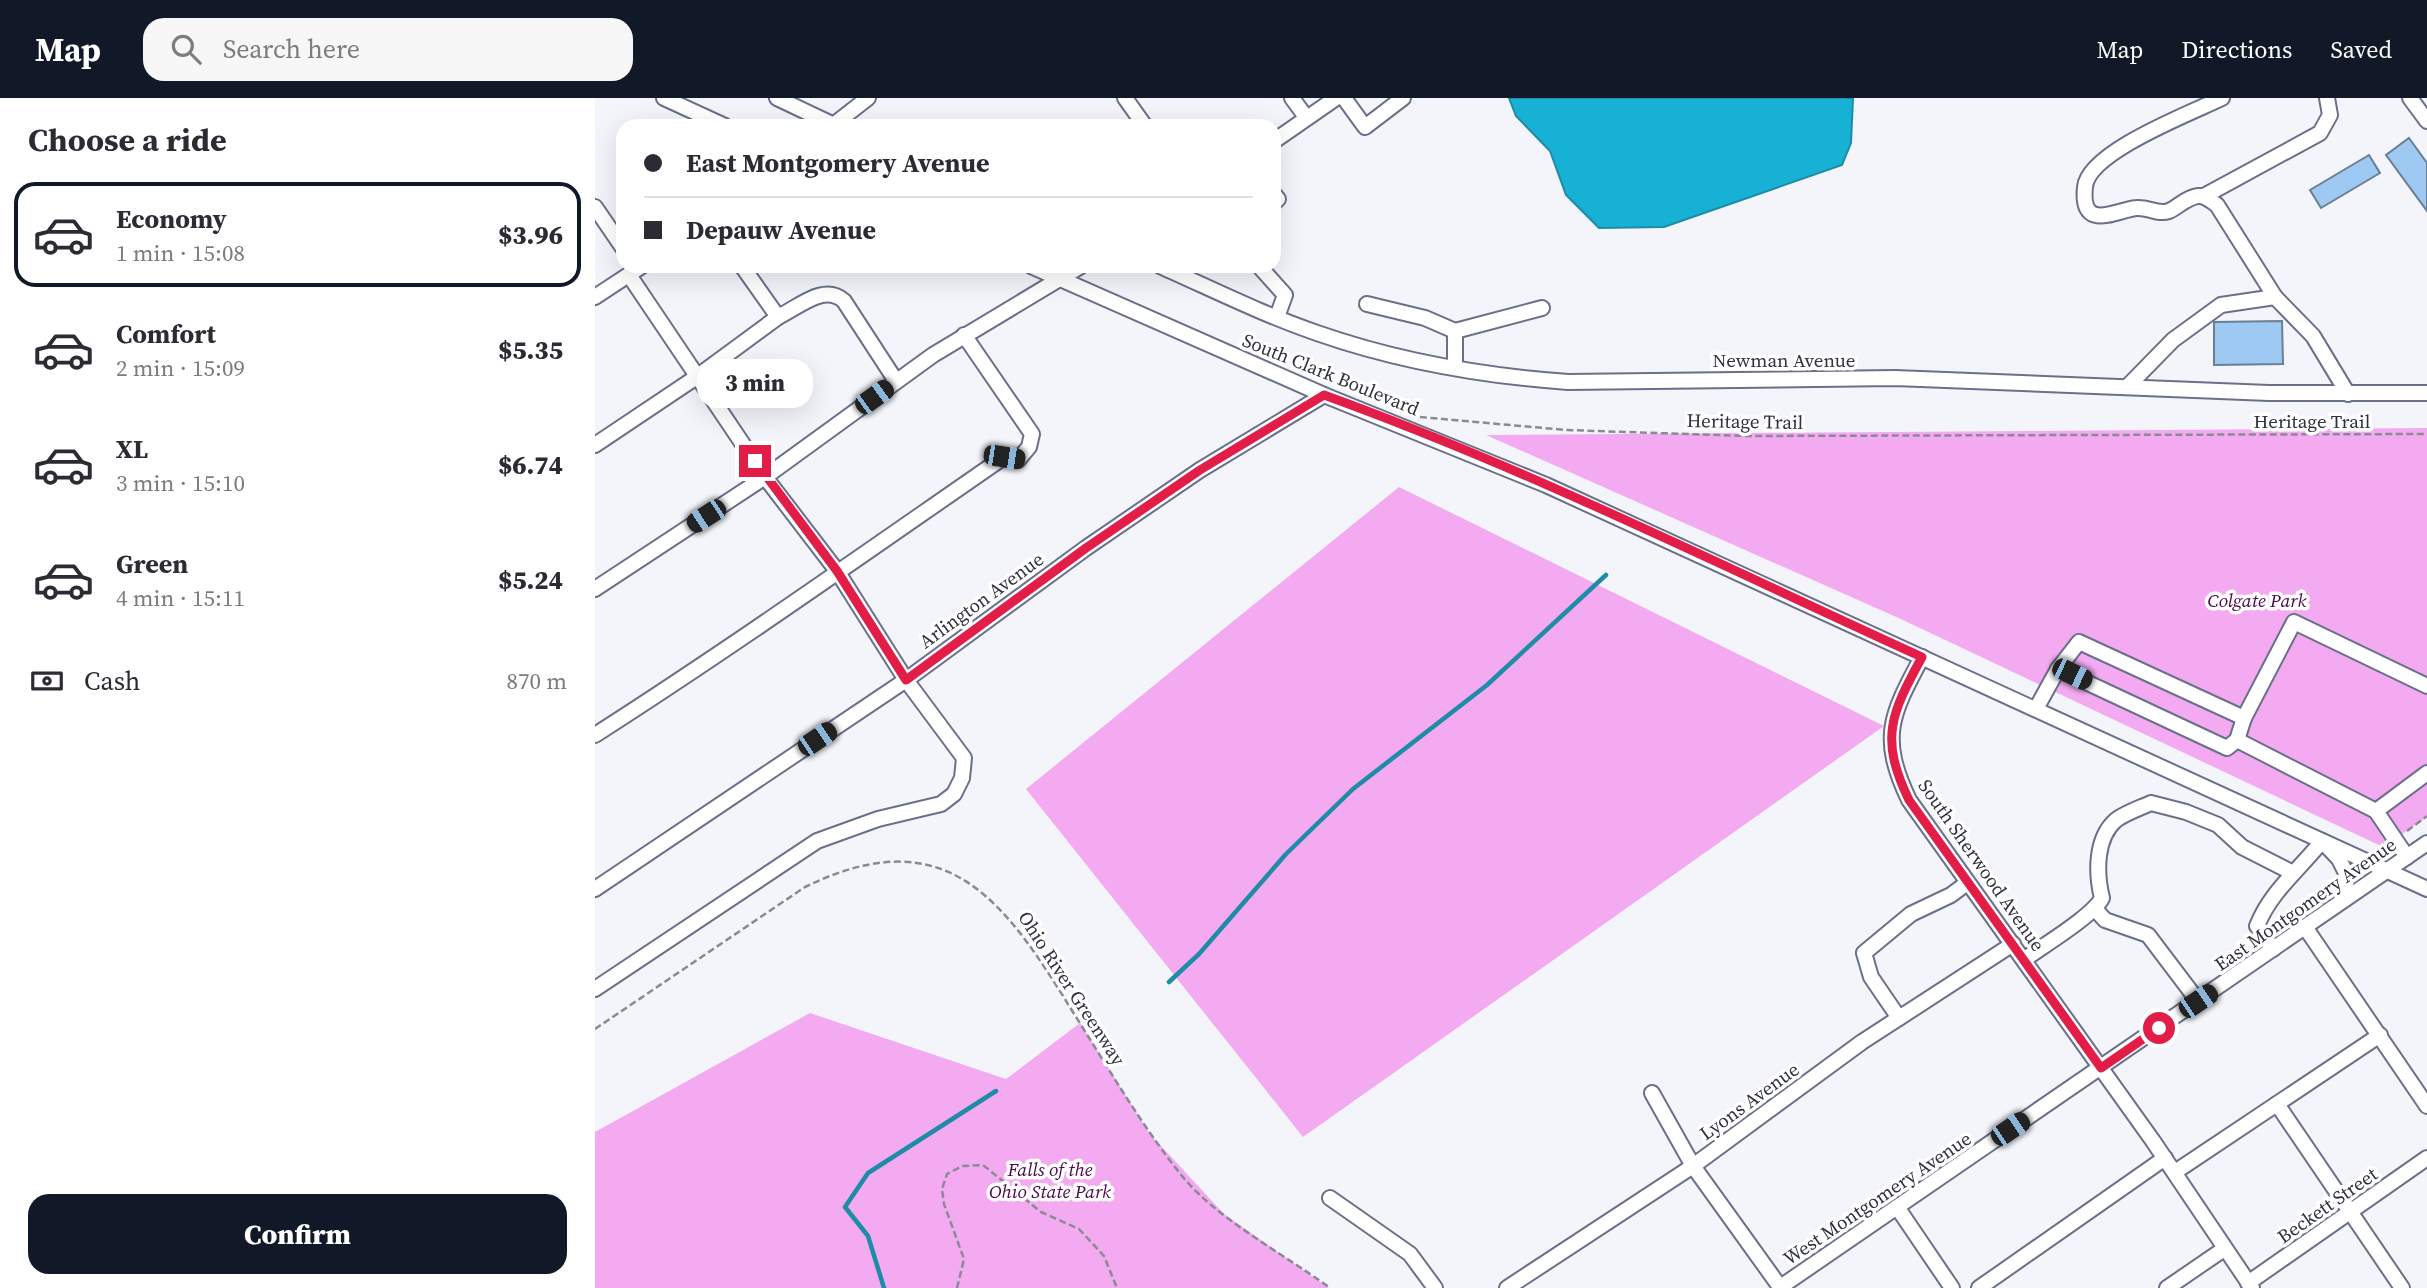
<!DOCTYPE html>
<meta charset="utf-8">
<style>
:root{--surface:#fff;--page:#f7f7f7;--text:#2b2b33;--muted:#7c7c81;--line:#e1e1e2;--accent:#111827}
body{margin:0;font-family:"Source Serif 4",serif;background:var(--page);color:var(--text);height:100vh;display:flex;flex-direction:column;font-size:26px;white-space:nowrap}
*{box-sizing:border-box;margin:0}
p{font-size:23px;color:var(--muted)}
.icon{flex:none;width:38px;height:38px;fill:none;stroke:currentColor;stroke-width:2;stroke-linecap:round;stroke-linejoin:round}
.map{position:relative;flex:1;overflow:hidden}
.details{display:flex;flex-direction:column;background:var(--surface);width:595px}
.details>*{flex:none}
.banner{position:absolute;left:21px;top:21px;width:665px;height:154px;border-radius:21px;box-shadow:0 7px 28px #0002;display:grid;align-content:center;height:154px;padding:0 28px;background:var(--surface)}
.end{position:absolute;width:32px;height:32px;margin:-16px;border:9px solid #e11d48;background:#fff;box-shadow:0 0 0 4px #fff}
.from{border-radius:50%}
.bubble{position:absolute;height:49px;border-radius:21px;background:var(--surface);box-shadow:0 7px 28px #0002;font-size:23px;font-weight:800;line-height:49px;text-align:center}
.car{position:absolute;width:21px;height:42px;margin:-21px -10px;border-radius:9px;box-shadow:0 0 5px 2px #0007;background:linear-gradient(#222 24%,#8ab4d8 0 40%,#222 0 76%,#8ab4d8 0 86%,#222 0)}
.banner b{display:flex;align-items:center;gap:24px;height:66px;font-size:26px}
.banner b+b{border-top:2px solid var(--line)}
.banner i{width:18px;height:18px;background:var(--text)}
ul{padding:0;list-style:none}
li{display:flex;align-items:center;gap:21px;height:105px;margin:0 14px 10px;padding:0 14px;border:4px solid transparent;border-radius:21px}
li div{flex:1}
li b{display:block;font-size:26px}
li em{font-style:normal;font-weight:800}
li.on{border-color:var(--accent)}
li>.icon{width:63px;height:63px;stroke-width:1.5}
h2{padding:0 28px;font-size:32px;line-height:84px}
.pay{display:flex;align-items:center;gap:18px;height:77px;padding:0 28px;font-size:26px}
.pay p{margin-inline-start:auto}
.action{display:flex;gap:14px;margin-top:auto;padding:14px 28px}
.action a{flex:1;height:80px;border-radius:21px;background:var(--accent);color:#fff;font-size:28px;font-weight:800;line-height:80px;text-align:center}
header{display:flex;align-items:center;gap:42px;box-sizing:border-box;height:98px;padding:0 35px;background:var(--accent);color:#fff}
header strong{font-size:33px}
nav{display:flex;gap:38px;margin-inline-start:auto;font-size:24px}
.search{width:490px;height:63px;background:var(--page);display:flex;align-items:center;gap:18px;box-sizing:border-box;padding:0 24px;border-radius:21px;color:var(--muted);font-size:26px}
main{display:flex;flex:1;min-height:0}
.map>svg:first-child{display:block}
</style>
<header>
<strong>Map</strong>
<div class="search"><svg class="icon" aria-label="search" viewBox="0 0 24 24"><circle cx="10" cy="10" r="6"/><path d="M15 15l6 6"/></svg>Search here</div>
<nav><a>Map</a><a>Directions</a><a>Saved</a></nav>
</header>
<main>
<section class="details">
<h2>Choose a ride</h2>
<ul>
<li class="on"><svg class="icon" aria-label="car" viewBox="0 0 24 24"><path d="M5 17H2v-5l4-1 3-4h7l3 4 3 1v5h-3M9 17h6M6 11h13"/><circle cx="7" cy="17" r="2"/><circle cx="17" cy="17" r="2"/></svg><div><b>Economy</b><p>1 min · 15:08</p></div><em>$3.96</em></li>
<li><svg class="icon" aria-label="car" viewBox="0 0 24 24"><path d="M5 17H2v-5l4-1 3-4h7l3 4 3 1v5h-3M9 17h6M6 11h13"/><circle cx="7" cy="17" r="2"/><circle cx="17" cy="17" r="2"/></svg><div><b>Comfort</b><p>2 min · 15:09</p></div><em>$5.35</em></li>
<li><svg class="icon" aria-label="car" viewBox="0 0 24 24"><path d="M5 17H2v-5l4-1 3-4h7l3 4 3 1v5h-3M9 17h6M6 11h13"/><circle cx="7" cy="17" r="2"/><circle cx="17" cy="17" r="2"/></svg><div><b>XL</b><p>3 min · 15:10</p></div><em>$6.74</em></li>
<li><svg class="icon" aria-label="car" viewBox="0 0 24 24"><path d="M5 17H2v-5l4-1 3-4h7l3 4 3 1v5h-3M9 17h6M6 11h13"/><circle cx="7" cy="17" r="2"/><circle cx="17" cy="17" r="2"/></svg><div><b>Green</b><p>4 min · 15:11</p></div><em>$5.24</em></li>
</ul>
<div class="pay"><svg class="icon" aria-label="cash" viewBox="0 0 24 24"><path d="M3 7h18v10H3z"/><circle cx="12" cy="12" r="2"/></svg>Cash<p>870 m</p></div>
<div class="action"><a>Confirm</a></div>
</section>
<div class="map">
<svg width="1832" height="1190" viewBox="0 0 1832 1190">
<rect width="100%" height="100%" fill="#f4f5fb"/>
<!-- green -->
<g fill="#f3aaf1">
<polygon points="1832,330 1832,719 1788,749 1308,522 891,337"/>
<polygon points="804,389 1289,628 708,1039 431,691"/>
<polygon points="215,915 411,981 485,925 555,1036 629,1116 734,1190 0,1190 0,1034"/>
</g>
<!-- water -->
<polygon fill="#17b1d5" stroke="#1e8ba7" stroke-width="2" points="914,0 1258,0 1256,45 1247,67 1069,129 1004,130 971,97 955,53 921,18"/>
<g fill="none" stroke-linecap="round" stroke-linejoin="round">
<!-- stream -->
<g stroke="#1e8ba7" stroke-width="4.5">
<polyline points="574,884 604,856 691,756 758,691 892,587 1011,477"/>
<polyline points="289,1190 273,1138 250,1109 273,1075 401,993"/>
</g>
</g>
<!-- building -->
<g fill="#9dc9f3" stroke="#6a7f93" stroke-width="2">
<polygon points="1814,40 1832,65 1832,113 1791,57"/>
<polygon points="1774,57 1785,75 1726,110 1715,92"/>
<polygon points="1687,223 1688,266 1619,267 1619,224"/>
</g>
<g fill="none" stroke-linecap="round" stroke-linejoin="round">
<!-- minor casing -->
<g stroke="#6a7089" stroke-width="18">
<g id="minor">
<polyline points="69,0 130,28"/>
<polyline points="182,0 241,28"/>
<polyline points="530,0 550,28"/>
<polyline points="697,0 711,19"/>
<polyline points="749,0 770,29 808,0"/>
<path d="M1627,0C1596,15 1493,54 1490,89C1485,136 1523,111 1542,110C1553,109 1563,117 1574,113C1583,109 1592,99 1603,98C1610,97 1616,103 1622,107L1680,199L1718,238L1753,296"/>
<polyline points="1815,0 1832,23"/>
<polyline points="237,28 273,0"/>
<polyline points="679,43 741,0"/>
<polyline points="679,96 683,101 679,105"/>
<polyline points="1609,98 1725,35 1735,17 1732,0"/>
<polyline points="0,109 28,150"/>
<path d="M147,168L183,219C204,209 229,185 249,203L301,283"/>
<polyline points="436,168 729,297 951,387 1832,791"/>
<path d="M565,168C617,191 669,217 722,235C802,263 889,278 973,284L1300,280L1674,295H1832"/>
<polyline points="664,168 690,197 682,219"/>
<polyline points="0,199 47,168"/>
<polyline points="772,206 830,220 860,233 860,270"/>
<polyline points="860,233 947,210"/>
<polyline points="1533,288 1578,242 1626,207 1680,199"/>
<polyline points="0,347 103,278 183,219"/>
<polyline points="0,491 170,379 338,257 486,168"/>
<path d="M1327,559C1296,617 1284,639 1314,702L1558,1043L1657,1190"/>
<polyline points="1463,571 1632,650 1642,642 1649,620 1699,524 1832,588"/>
<polyline points="1441,611 1463,571 1484,544 1649,620"/>
<path d="M0,637C139,548 273,453 409,359L423,362L434,349L437,336L369,237"/>
<polyline points="1642,642 1781,713 1812,759"/>
<polyline points="1781,713 1832,675"/>
<polyline points="0,791 311,582 491,450 605,372 729,297"/>
<polyline points="1501,812 1510,822 1553,837 1603,903"/>
<polyline points="1710,829 1832,1008"/>
<path d="M1678,851L1662,828C1675,794 1705,771 1727,743L1744,761L1753,779L1746,803"/>
<path d="M1430,861C1449,847 1498,818 1507,800C1501,776 1500,740 1521,722C1530,715 1545,710 1556,705L1591,714L1623,727L1647,749L1698,775"/>
<polyline points="0,891 222,743 283,721 346,706 359,696 367,680 369,660 311,582 242,473 170,379 34,177"/>
<polyline points="1304,920 1276,879 1269,855 1316,816 1356,797 1372,785"/>
<polyline points="1057,995 1098,1068 1185,1189"/>
<polyline points="1682,1006 1807,1190"/>
<polyline points="1580,1074 1785,937"/>
<polyline points="735,1100 815,1156 840,1190"/>
<polyline points="1302,1109 1357,1190"/>
<polyline points="1653,1185 1832,1060"/>
<polyline points="912,1190 1098,1068 1267,944 1418,846"/>
<polyline points="1184,1190 1832,745"/>
<polyline points="1384,1190 1570,1060"/>
<polyline points="1572,1190 1629,1151"/>
</g>
</g>
<!-- path -->
<g stroke="#898b94" stroke-width="2.5" stroke-dasharray="7 3.5" stroke-linecap="butt">
<polyline points="825,319 971,332 1153,338 1832,336"/>
<polyline points="1812,733 1832,718"/>
<path d="M0,931L210,789C355,718 412,807 481,919C515,973 547,1028 587,1078C623,1122 689,1156 735,1190"/>
<polyline points="362,1190 369,1161 349,1106 347,1091 352,1076 367,1068 388,1067 446,1114 484,1131 509,1158 522,1190"/>
</g>
<!-- minor -->
<use href="#minor" stroke="#fff" stroke-width="14"/>
</g>
<g fill="none" stroke-linecap="round" stroke-linejoin="round">
<!-- route -->
<path stroke="#e11d48" stroke-width="9" d="M160,363L242,473L311,582L491,450L605,372L729,297C934,371 1129,469 1327,559C1296,616 1284,640 1314,702L1506,970L1564,930"/>
</g>
<g text-anchor="middle" dominant-baseline="central" stroke-width="7" stroke-linejoin="round" paint-order="stroke">
<!-- street labels -->
<g font-size="19" fill="#2f323d" stroke="#fff">
<text x="1189" y="262">Newman Avenue</text>
<text transform="translate(736 276) rotate(22)">South Clark Boulevard</text>
<text transform="translate(1150 323) rotate(1)">Heritage Trail</text>
<text x="1717" y="323">Heritage Trail</text>
<text transform="translate(386 502) rotate(-36)">Arlington Avenue</text>
<text transform="translate(1387 767) rotate(55)">South Sherwood Avenue</text>
<text transform="translate(1710 806) rotate(-35)">East Montgomery Avenue</text>
<text transform="translate(477 890) rotate(57)">Ohio River Greenway</text>
<text transform="translate(1154 1003) rotate(-36)">Lyons Avenue</text>
<text transform="translate(1282 1100) rotate(-34)">West Montgomery Avenue</text>
<text transform="translate(1732 1107) rotate(-35)">Beckett Street</text>
</g>
<!-- park labels -->
<g font-size="19" font-style="italic" fill="#4a084b" stroke="#fff">
<text x="1662" y="502">Colgate Park</text>
<text x="455" y="1071">Falls of the<tspan x="455" dy="22">Ohio State Park</tspan></text>
</g>
</g>
</svg>
<i class="end from" style="left:1564px;top:930px"></i>
<i class="end" style="left:160px;top:363px"></i>
<div class="bubble" style="left:102px;top:261px;width:116px">3 min</div>
<i class="car" style="left:279px;top:299px;rotate:54deg"></i>
<i class="car" style="left:409px;top:359px;rotate:99deg"></i>
<i class="car" style="left:111px;top:418px;rotate:237deg"></i>
<i class="car" style="left:1477px;top:576px;rotate:116deg"></i>
<i class="car" style="left:222px;top:641px;rotate:56deg"></i>
<i class="car" style="left:1603px;top:903px;rotate:56deg"></i>
<i class="car" style="left:1415px;top:1031px;rotate:56deg"></i>
<div class="banner">
<b><i class="from"></i>East Montgomery Avenue</b>
<b><i></i>Depauw Avenue</b>
</div>
</div>
</main>
